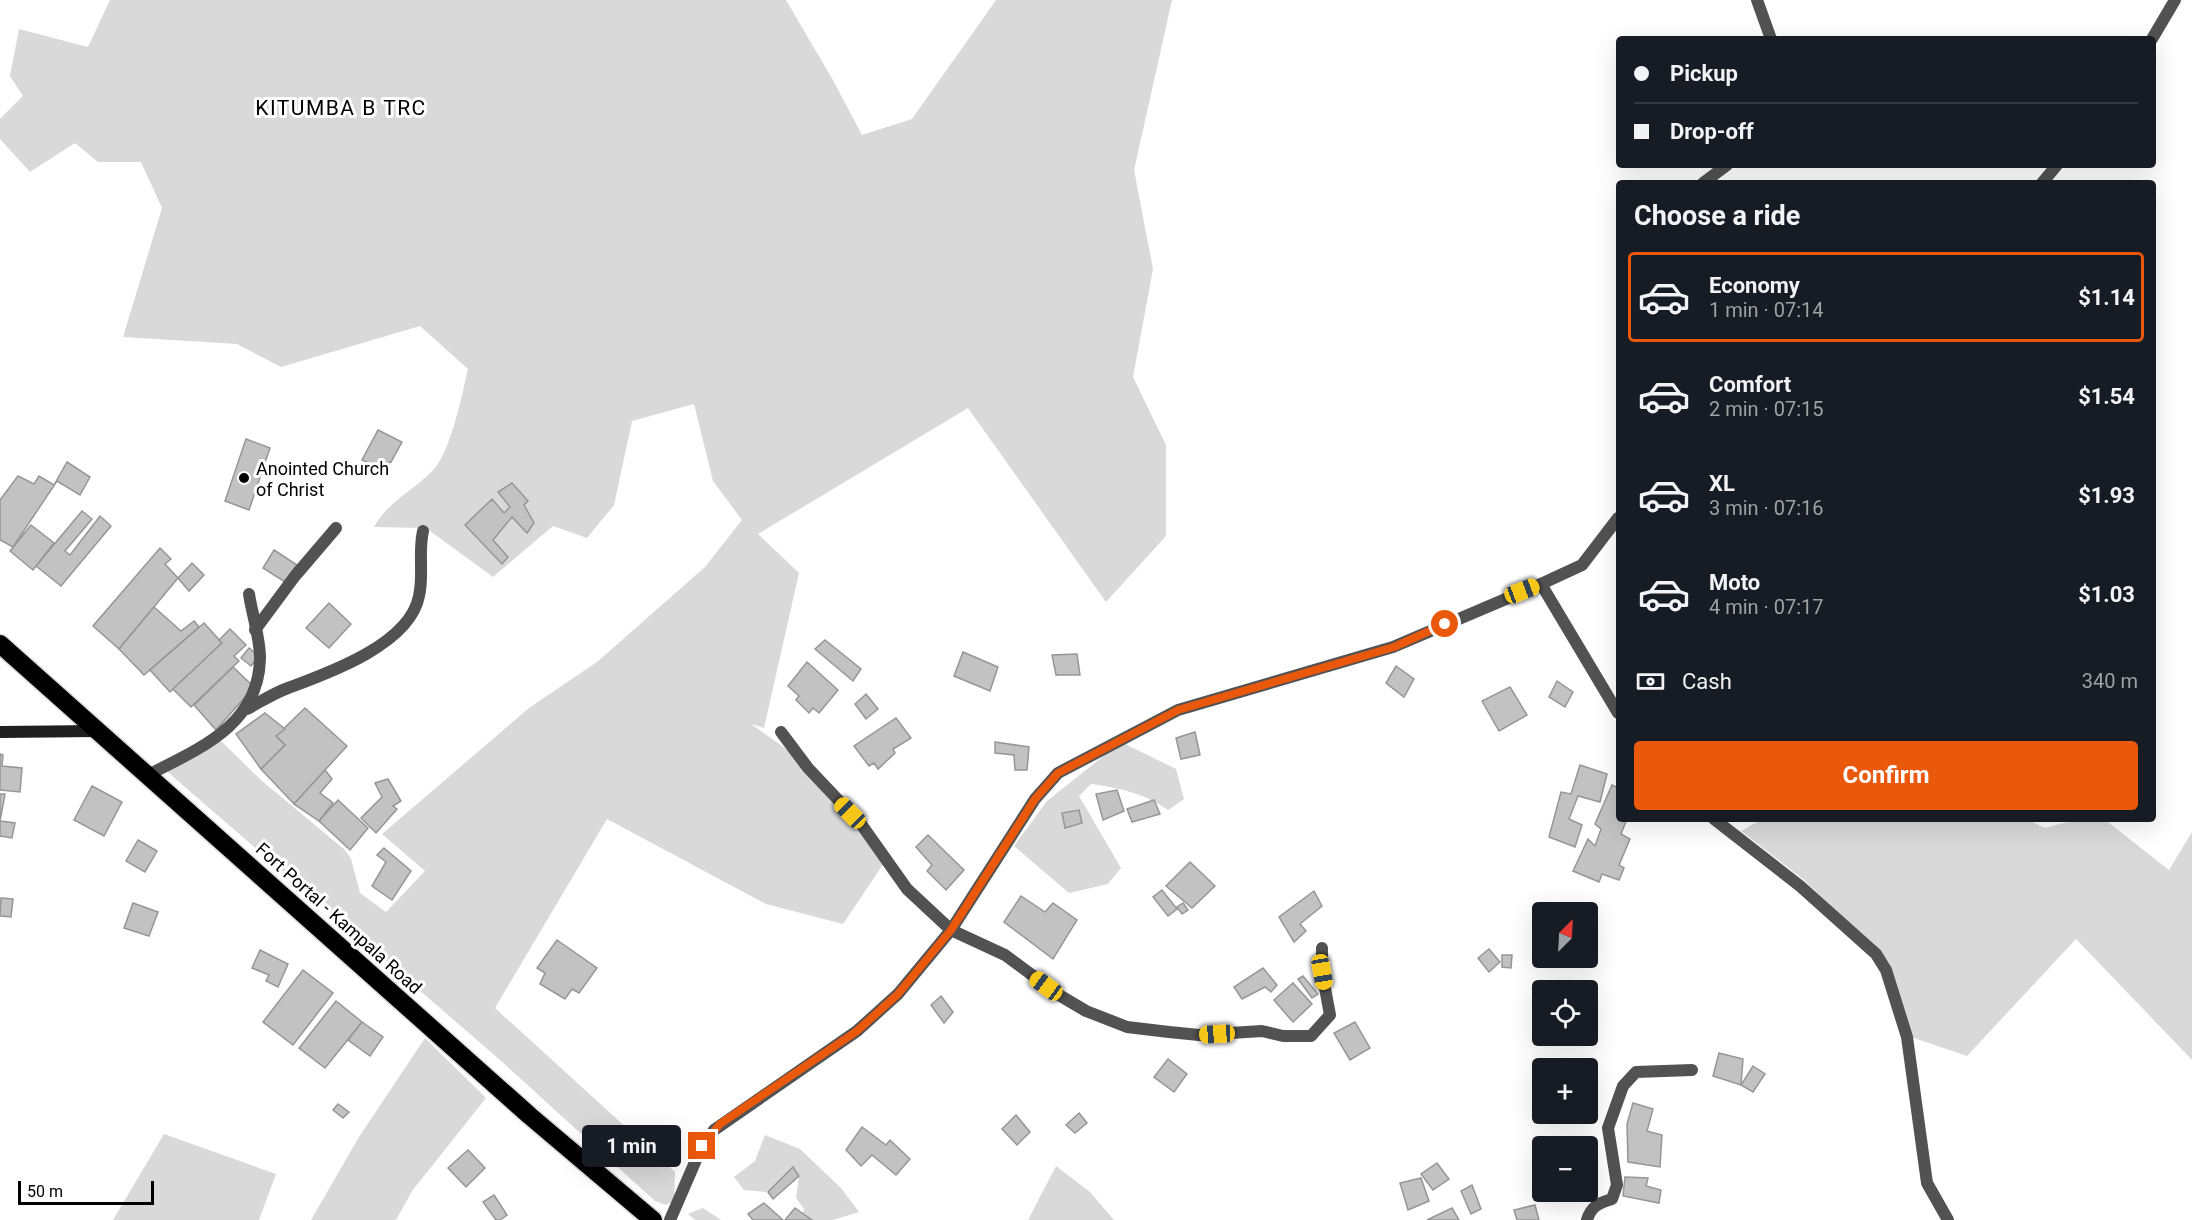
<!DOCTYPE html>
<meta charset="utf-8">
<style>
:root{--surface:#171b24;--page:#242831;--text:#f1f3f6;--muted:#9ea1a6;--line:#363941;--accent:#ea580c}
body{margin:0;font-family:Roboto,sans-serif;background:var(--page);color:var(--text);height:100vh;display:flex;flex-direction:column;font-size:22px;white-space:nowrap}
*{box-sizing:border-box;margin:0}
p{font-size:20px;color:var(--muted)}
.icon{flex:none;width:33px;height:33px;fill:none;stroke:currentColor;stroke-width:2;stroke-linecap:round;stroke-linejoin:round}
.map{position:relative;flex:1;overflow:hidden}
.details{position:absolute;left:1616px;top:180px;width:540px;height:642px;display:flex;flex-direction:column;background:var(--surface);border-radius:6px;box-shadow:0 6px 24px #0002}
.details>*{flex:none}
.guide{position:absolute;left:1616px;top:36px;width:540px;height:132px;border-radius:6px;box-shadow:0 6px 24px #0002;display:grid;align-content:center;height:132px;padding:0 18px;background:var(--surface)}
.needle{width:39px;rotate:24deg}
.tools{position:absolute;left:1532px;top:902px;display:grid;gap:12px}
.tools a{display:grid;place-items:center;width:66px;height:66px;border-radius:6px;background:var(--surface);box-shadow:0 6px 24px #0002;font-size:30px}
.scale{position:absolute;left:18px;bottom:15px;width:136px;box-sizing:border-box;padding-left:6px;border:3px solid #000;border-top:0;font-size:16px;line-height:21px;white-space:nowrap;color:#000;-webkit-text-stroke:4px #fff;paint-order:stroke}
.end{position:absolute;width:27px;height:27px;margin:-14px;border:8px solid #ea580c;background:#fff;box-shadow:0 0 0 3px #fff}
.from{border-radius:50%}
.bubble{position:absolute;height:42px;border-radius:6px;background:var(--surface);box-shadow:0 6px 24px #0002;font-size:20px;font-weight:700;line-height:42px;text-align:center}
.car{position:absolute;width:18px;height:36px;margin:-18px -9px;border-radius:8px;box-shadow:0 0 4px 2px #0007;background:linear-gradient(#f5c518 24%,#345 0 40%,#f5c518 0 76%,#345 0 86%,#f5c518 0)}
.guide b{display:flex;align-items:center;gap:21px;height:57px;font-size:22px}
.guide b+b{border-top:2px solid var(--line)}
.guide i{width:15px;height:15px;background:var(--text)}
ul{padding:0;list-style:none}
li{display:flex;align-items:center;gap:18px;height:90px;margin:0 12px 9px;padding:0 6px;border:3px solid transparent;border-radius:6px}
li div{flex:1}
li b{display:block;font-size:22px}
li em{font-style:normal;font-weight:700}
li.on{border-color:var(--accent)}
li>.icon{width:54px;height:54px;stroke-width:1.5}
h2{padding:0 18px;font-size:27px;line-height:72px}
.pay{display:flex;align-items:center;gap:15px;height:66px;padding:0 18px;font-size:22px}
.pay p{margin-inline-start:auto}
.button{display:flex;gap:12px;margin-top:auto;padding:12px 18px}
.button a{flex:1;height:69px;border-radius:6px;background:var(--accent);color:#fff;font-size:24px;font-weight:700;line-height:69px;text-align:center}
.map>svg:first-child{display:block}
</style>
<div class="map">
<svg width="2192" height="1220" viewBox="0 0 2192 1220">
<rect width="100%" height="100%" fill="#fff"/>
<!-- green -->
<g fill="#d9d9d9">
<path d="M110,0H786L834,82L862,135L912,119L996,0H1172L1134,170L1153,269L1133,377L1166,445V536L1106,602L968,408L758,534L799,573L764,728L751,724L796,756L865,824L884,863L843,924L766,904L607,819L495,1008L675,1172L674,1201L666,1205L655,1201L500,1060L163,768L220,740L262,781L345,850L351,859L360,893L386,912L425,871L382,834L529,708L597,662L705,567L742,520L713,481L694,404L632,421L614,505L587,538L553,526L493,577L426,528L374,527C389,500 414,491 434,469C451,450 462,395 468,369L420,326L281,367L237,344L123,337L162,208L141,162H98L75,143L30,172L0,139V119L23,96L10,76L19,29L88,47Z"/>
<path d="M1121,742L1176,769L1184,799L1168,810C1144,793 1119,788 1091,784L1079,796L1121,868L1108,884L1069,893L1014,846L1047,801Z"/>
<polygon points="1763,819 2026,819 2045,828 2079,819 2104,819 2169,870 2192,832 2192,1060 2076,939 1967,1056 1911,1037 1889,962 1804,880 1741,831"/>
<polygon points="425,1038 486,1098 412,1191 396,1220 311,1220 359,1137"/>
<polygon points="164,1134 276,1174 259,1220 113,1220"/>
<polygon points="765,1135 800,1149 841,1188 859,1212 833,1220 800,1220 804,1209 796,1198 799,1176 793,1168 768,1192 744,1190 734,1177 755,1161"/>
<polygon points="1056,1166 1090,1192 1114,1220 1028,1220"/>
<polygon points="703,1208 721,1220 695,1220 688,1214"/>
</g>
<!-- building -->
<g fill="#c2c2c2" stroke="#969696" stroke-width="1.5">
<polygon points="378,430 402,442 391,462 375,466 362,460"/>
<polygon points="246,439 270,448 249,510 225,501"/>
<polygon points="67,462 90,477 80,495 57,481 13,547 0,540 0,500 18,476 34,484 39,476 54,485"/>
<polygon points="512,483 528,501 524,505 534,523 527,533 512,517 493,540 508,557 502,564 465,525 492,499 504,513 510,507 498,492"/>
<polygon points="82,511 92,519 65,551 70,555 100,516 111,526 61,586 36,566"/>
<polygon points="31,525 54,543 33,570 10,551"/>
<polygon points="160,548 171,559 165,564 178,578 119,649 93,626"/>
<polygon points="274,550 297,565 285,582 263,568"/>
<polygon points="192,563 204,575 189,591 178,578"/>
<polygon points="329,603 351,624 329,648 306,628"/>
<polygon points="154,607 181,631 194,621 199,627 144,675 119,649"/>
<polygon points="204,623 222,643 170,692 150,670"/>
<polygon points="230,629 246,645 234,656 239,661 191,707 173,689 222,643 219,640"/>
<polygon points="825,640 861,669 853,681 815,649"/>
<polygon points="249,648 259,656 251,666 241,658"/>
<polygon points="963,652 998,667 990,691 954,676"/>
<polygon points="1077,654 1080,675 1056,675 1052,655"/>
<polygon points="807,662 838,690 819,713 813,708 809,713 796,700 799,696 788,686"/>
<polygon points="1396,666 1414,679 1404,697 1386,683"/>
<polygon points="233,667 254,687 216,730 194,705"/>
<polygon points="1557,681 1573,692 1565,707 1549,697"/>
<polygon points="1510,687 1527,715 1499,731 1482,701"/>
<polygon points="866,694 878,709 866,719 855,704"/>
<polygon points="305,708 347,746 294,804 261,769 285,745 276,736"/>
<polygon points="265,713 285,729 276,736 285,745 261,769 236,734"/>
<polygon points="896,718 911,738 893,749 895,753 878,769 874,763 869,766 854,746"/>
<polygon points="1195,732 1200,755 1181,759 1176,738"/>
<polygon points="995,742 1029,747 1027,770 1015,770 1014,755 995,753"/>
<polygon points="0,754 3,755 2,766 22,768 20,792 0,790"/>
<polygon points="1580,765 1607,774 1600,802 1578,796 1569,819 1582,825 1575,847 1549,837 1561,792 1571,794"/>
<polygon points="325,770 332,779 320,793 333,803 319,821 294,804"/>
<polygon points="388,779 401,801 393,806 397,809 376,833 361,818 382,797 375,783"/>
<polygon points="1612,785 1618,788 1618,819 1627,819 1621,834 1630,839 1619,865 1624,868 1619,880 1602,874 1599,882 1573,871 1588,839 1595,846 1601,829 1595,824"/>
<polygon points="92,786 122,802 104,836 74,820"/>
<polygon points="1117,790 1124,811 1103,820 1096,794"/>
<polygon points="0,794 5,794 0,821 15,823 12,838 0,836"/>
<polygon points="338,800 368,828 350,850 319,821"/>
<polygon points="1154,800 1160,814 1132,822 1127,809"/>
<polygon points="1079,810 1082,823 1065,828 1062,813"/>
<polygon points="928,835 964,870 946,890 927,871 932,865 916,847"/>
<polygon points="138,840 157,851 145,872 126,861"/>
<polygon points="384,848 411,871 392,900 372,886 386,862 377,855"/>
<polygon points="1190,862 1215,886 1192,908 1166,886"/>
<polygon points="1162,890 1177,909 1168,916 1153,897"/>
<polygon points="1314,891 1322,906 1300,924 1306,931 1294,942 1279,917"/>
<polygon points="1021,896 1045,912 1053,903 1077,920 1053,959 1004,922"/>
<polygon points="1,898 13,899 11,917 0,916"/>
<polygon points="133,903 158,912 149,936 124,928"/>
<polygon points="1183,903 1188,910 1182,914 1177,907"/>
<polygon points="557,940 597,968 579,993 572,989 565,999 540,984 545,973 537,968"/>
<polygon points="1489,949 1500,962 1489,972 1478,958"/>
<polygon points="260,950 288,964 278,987 266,981 269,975 252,968"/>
<polygon points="1502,955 1512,955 1511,968 1502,967"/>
<polygon points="1263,968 1277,985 1271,992 1265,987 1242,999 1234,987"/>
<polygon points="303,970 333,993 293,1045 263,1022"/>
<polygon points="1303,976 1318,994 1312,998 1298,979"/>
<polygon points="1293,983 1312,1004 1293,1022 1274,1000"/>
<polygon points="941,996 953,1012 944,1023 931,1005"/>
<polygon points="336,1001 362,1022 325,1068 299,1048"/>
<polygon points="362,1022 383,1037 370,1056 348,1040"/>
<polygon points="1355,1022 1370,1048 1350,1060 1334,1033"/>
<polygon points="1719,1053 1743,1059 1741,1085 1713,1076"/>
<polygon points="1168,1059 1187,1074 1174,1092 1154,1077"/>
<polygon points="1753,1066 1765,1074 1753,1092 1741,1085"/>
<polygon points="1633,1103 1653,1109 1647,1131 1662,1135 1660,1167 1628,1162 1627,1124"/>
<polygon points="338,1104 349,1112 343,1118 333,1110"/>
<polygon points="1079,1113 1087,1123 1075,1133 1066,1125"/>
<polygon points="1016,1115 1030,1132 1017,1145 1002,1129"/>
<polygon points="862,1127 886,1145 890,1140 910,1159 896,1175 872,1155 861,1166 846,1150"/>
<polygon points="468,1150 485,1168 466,1187 448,1168"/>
<polygon points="1437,1163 1449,1179 1433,1190 1421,1174"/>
<polygon points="793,1167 799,1176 773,1199 768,1192"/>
<polygon points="1625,1177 1648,1178 1646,1186 1661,1190 1659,1203 1623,1196"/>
<polygon points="1421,1178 1429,1201 1408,1210 1400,1183"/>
<polygon points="1472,1185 1481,1209 1471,1214 1461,1191"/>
<polygon points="494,1195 507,1215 500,1220 496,1220 483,1202"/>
<polygon points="764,1203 783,1220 753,1220 748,1214"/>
<polygon points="1535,1205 1539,1220 1517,1220 1514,1210"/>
<polygon points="795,1208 812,1220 785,1220"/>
<polygon points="1452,1208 1459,1220 1427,1220"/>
</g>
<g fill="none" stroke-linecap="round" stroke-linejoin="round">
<!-- highway casing -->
<g stroke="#dbdbdb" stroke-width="21">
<polyline id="highway" points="0,644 530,1116 653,1220"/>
</g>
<!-- street -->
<g stroke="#525252" stroke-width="12">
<polyline points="1757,0 1771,39"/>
<polyline points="2152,39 2175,0"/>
<polyline points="1703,183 1727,165"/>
<polyline points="2042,183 2057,165"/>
<polyline points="1541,584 1618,713"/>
<polyline points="255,630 295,576 336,528"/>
<path d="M247,709C260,702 274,693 288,688C329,673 410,644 419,596C424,575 418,553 423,531"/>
<polyline points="781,732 808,768 861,824 907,889 951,930 1005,955 1059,995 1086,1011 1127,1027 1169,1032 1199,1035 1262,1031 1283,1036 1311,1036 1330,1015 1322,972 1322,948"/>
<path d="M146,776C198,749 259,726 260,658C260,638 252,614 249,594"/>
<polyline points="1714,819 1800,886 1876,954 1886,970 1907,1037 1927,1183 1948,1220"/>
<polyline points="670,1220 702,1146 714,1130 857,1031 898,994 951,930 1035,799 1058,773 1178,710 1393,647 1541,584 1582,565 1618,518"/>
<path d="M1587,1220C1591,1206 1599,1203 1612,1199L1617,1185L1608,1128L1623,1086L1636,1072L1692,1070"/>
</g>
<!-- secondary -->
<polyline stroke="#1f1f1f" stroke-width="12" points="0,732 98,731"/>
<!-- highway -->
<use href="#highway" stroke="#000" stroke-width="18"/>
</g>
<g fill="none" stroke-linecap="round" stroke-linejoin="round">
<!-- route -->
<polyline stroke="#ea580c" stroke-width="8" points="702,1146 720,1124 857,1031 898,994 951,930 1035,799 1058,773 1178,710 1394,647 1445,624"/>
</g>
<!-- markers -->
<circle fill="#000" stroke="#fff" stroke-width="2" cx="244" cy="478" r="6"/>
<g text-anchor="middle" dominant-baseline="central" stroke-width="6" stroke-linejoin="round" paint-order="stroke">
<!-- poi labels -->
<g font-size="18" fill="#000" stroke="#fff" text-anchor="start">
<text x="256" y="468">Anointed Church<tspan x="256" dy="21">of Christ</tspan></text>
</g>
<!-- street labels -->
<g font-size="18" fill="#000" stroke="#fff">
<text transform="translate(339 918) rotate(42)">Fort Portal - Kampala Road</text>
</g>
<!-- quarter labels -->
<g font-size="21" letter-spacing="1.5" fill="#000" stroke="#fff">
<text x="341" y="108">KITUMBA B TRC</text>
</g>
</g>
</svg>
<div class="tools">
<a><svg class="needle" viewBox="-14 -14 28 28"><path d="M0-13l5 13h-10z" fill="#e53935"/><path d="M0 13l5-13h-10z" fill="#9ea1a6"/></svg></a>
<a><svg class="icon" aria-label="locate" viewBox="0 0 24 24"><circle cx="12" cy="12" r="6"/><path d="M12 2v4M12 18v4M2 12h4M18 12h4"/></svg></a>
<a>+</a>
<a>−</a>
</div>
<div class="scale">50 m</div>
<i class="end from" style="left:1445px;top:624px"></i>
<i class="end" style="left:702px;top:1146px"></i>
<div class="bubble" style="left:582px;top:1125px;width:99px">1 min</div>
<i class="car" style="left:1522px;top:591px;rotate:69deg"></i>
<i class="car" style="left:850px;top:813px;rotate:315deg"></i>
<i class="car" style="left:1322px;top:972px;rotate:170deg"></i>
<i class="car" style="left:1046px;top:986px;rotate:306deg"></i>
<i class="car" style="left:1217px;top:1034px;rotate:267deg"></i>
<div class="guide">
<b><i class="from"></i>Pickup</b>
<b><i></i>Drop-off</b>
</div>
<section class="details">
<h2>Choose a ride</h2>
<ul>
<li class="on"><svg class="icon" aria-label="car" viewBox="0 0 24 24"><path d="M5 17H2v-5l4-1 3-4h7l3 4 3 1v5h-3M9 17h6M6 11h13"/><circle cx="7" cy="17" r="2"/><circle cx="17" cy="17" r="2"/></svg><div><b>Economy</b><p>1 min · 07:14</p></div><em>$1.14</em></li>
<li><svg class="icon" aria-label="car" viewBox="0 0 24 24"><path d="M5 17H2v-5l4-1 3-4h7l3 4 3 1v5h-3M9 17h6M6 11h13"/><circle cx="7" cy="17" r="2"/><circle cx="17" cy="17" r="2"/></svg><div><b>Comfort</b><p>2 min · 07:15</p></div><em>$1.54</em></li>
<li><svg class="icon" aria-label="car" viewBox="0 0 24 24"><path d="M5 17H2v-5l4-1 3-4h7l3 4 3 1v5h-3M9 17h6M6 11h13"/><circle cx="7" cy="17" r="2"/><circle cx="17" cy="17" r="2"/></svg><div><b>XL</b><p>3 min · 07:16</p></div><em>$1.93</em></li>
<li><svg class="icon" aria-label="car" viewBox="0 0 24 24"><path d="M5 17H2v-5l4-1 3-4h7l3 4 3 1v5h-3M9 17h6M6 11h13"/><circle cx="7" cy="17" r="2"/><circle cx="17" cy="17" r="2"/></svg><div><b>Moto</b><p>4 min · 07:17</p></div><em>$1.03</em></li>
</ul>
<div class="pay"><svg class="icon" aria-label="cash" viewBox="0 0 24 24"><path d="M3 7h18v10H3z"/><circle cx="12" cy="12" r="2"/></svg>Cash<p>340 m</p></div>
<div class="button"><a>Confirm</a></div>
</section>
</div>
